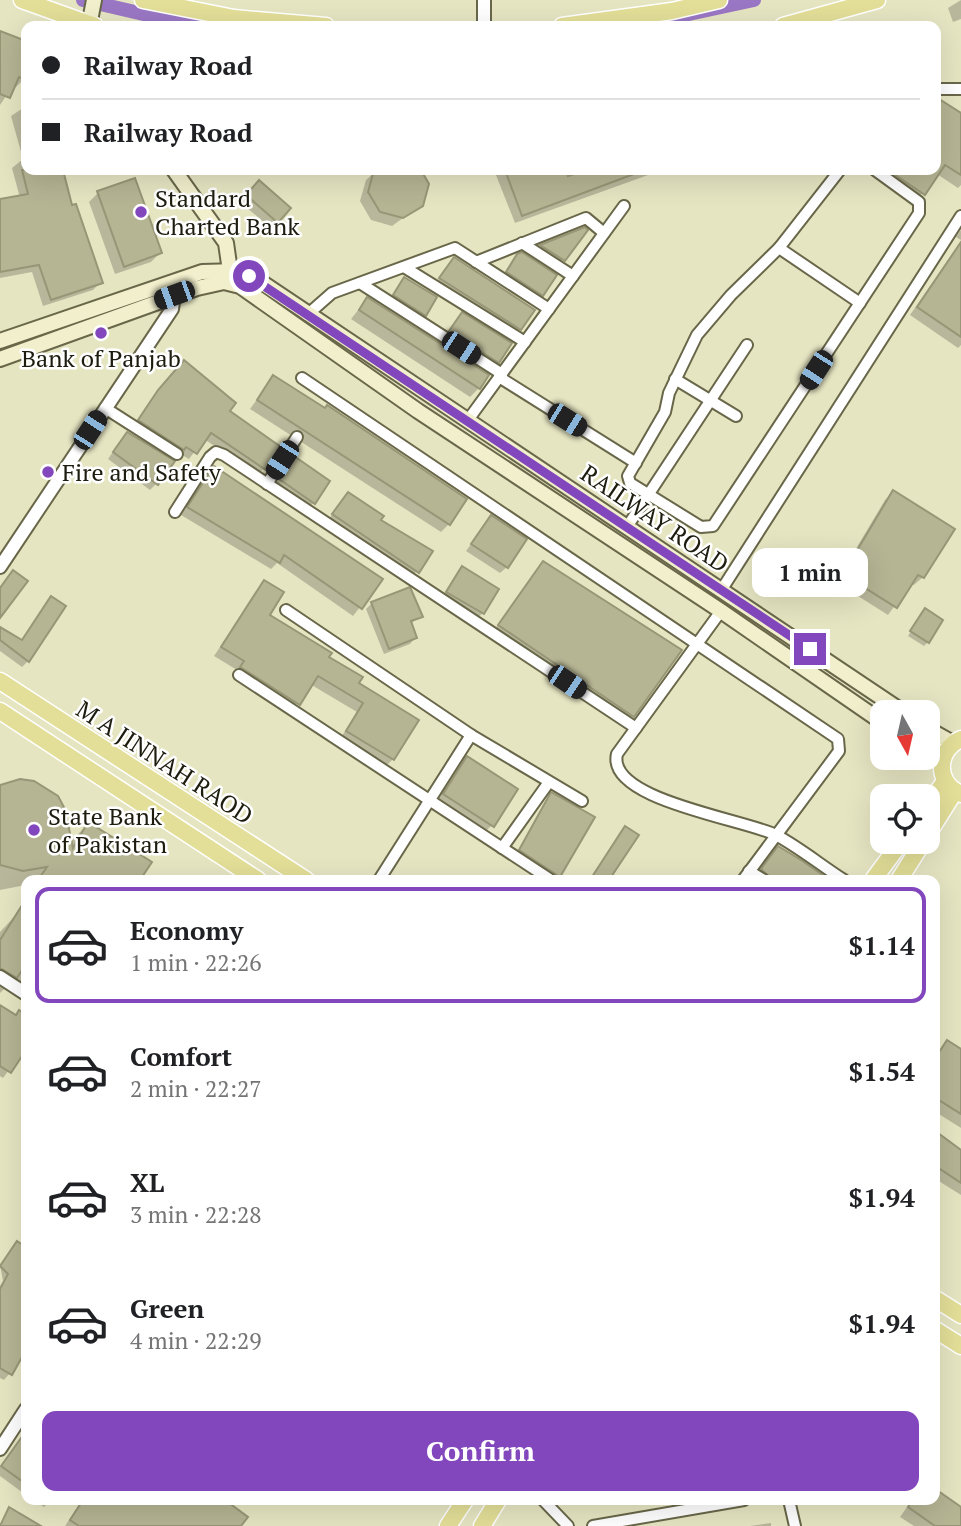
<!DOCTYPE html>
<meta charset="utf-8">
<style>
:root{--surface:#fff;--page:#f2f2f2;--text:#202124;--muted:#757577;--line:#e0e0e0;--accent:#8247bd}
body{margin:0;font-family:"PT Serif",serif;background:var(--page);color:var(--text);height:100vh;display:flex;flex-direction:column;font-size:26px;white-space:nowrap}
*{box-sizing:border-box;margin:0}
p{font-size:23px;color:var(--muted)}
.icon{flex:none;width:38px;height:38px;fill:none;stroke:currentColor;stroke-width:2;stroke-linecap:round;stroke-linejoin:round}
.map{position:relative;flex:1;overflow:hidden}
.drawer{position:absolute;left:21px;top:875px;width:919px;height:630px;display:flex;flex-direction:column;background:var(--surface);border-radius:14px;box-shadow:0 7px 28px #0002}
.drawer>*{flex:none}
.banner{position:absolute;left:21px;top:21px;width:920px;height:154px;border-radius:14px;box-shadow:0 7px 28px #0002;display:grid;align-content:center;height:154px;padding:0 21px;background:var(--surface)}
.needle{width:46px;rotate:172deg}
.tools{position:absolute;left:870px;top:700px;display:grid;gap:14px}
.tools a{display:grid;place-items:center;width:70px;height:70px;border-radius:14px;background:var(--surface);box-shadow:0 7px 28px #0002;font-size:35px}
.end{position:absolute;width:32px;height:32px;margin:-16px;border:9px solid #8247bd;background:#fff;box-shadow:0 0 0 4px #fff}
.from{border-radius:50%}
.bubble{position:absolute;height:49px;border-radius:14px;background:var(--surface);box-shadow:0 7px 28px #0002;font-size:23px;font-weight:700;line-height:49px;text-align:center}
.car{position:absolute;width:21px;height:42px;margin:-21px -10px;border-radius:9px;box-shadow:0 0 5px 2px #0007;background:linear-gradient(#222 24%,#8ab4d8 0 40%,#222 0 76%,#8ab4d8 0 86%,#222 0)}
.banner b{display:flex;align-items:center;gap:24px;height:66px;font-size:26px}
.banner b+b{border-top:2px solid var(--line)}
.banner i{width:18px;height:18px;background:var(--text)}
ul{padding:12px 0 0;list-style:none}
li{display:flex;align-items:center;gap:21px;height:116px;margin:0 14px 10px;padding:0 7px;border:4px solid transparent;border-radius:14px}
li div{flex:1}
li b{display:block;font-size:26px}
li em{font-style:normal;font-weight:700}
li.current{border-color:var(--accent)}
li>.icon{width:63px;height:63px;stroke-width:1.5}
.cta{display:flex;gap:14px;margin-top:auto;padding:14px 21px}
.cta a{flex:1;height:80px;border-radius:14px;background:var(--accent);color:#fff;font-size:28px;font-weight:700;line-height:80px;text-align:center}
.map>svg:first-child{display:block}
</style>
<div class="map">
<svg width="961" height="1526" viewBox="0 0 961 1526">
<rect width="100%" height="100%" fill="#e6e5c2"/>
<!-- shadow -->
<g fill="#0003">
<polygon points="961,0 961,19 953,22 948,8"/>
<polygon points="0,33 26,42 24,79 16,87 13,86 0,105"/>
<polygon points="26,106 26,170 61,170 71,207 101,282 93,290 43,306 32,272 0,278 0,201 20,198 12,168 23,159 11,116"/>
<polygon points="961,115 961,185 958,188 937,174 915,202 867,170 936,170"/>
<polygon points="377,170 419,170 427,184 421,205 392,226 371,220 360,201 366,180"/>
<polygon points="494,170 564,170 567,178 582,173 580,170 662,170 515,223"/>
<polygon points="253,189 277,222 271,228 241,203"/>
<polygon points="98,193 160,253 151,262 115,274 89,202"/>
<polygon points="584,229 557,267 535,252 541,247"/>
<polygon points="961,230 961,240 956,237"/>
<polygon points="961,241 961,345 958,348 910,315"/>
<polygon points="518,256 542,295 536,301 501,279"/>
<polygon points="449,265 520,329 514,335 435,284"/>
<polygon points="404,279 425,315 418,321 388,302"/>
<polygon points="367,299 479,388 470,397 351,319"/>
<polygon points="462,314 498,362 491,368 444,338"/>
<polygon points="178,369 227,411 264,468 258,475 204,439 189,459 133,427 152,399"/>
<polygon points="273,377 449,524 441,532 250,409"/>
<polygon points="121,440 156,484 150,490 108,459"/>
<polygon points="294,458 314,502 307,509 274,486"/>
<polygon points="214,468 381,580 353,616 277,563 271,569 181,515"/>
<polygon points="893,492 953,530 923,577 914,585 911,583 888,615 836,582 885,500"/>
<polygon points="342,500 430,551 411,579 327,522"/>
<polygon points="491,517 507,567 500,573 466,551"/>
<polygon points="543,563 633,715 625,723 492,633"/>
<polygon points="462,568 483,613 476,619 441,599"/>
<polygon points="264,582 267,615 357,683 393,759 385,767 340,739 357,712 310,684 290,712 234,676 237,670 214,656"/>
<polygon points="51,598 28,661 22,667 0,651 0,629 21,641"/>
<polygon points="372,603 421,616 410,624 415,638 410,644 384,654 366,609"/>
<polygon points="921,615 928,642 924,646 908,636"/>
<polygon points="467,758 492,825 483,834 435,803"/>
<polygon points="0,787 70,842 88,824 149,863 138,880 26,880 26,885 0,890"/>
<polygon points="552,794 558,876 554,880 514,857"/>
<polygon points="779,848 830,880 758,880 754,878"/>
<polygon points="26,904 26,991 11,982 0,993 0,932"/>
<polygon points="0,1007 15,1017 19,1013 26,1017 26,1047 3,1078 0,1076"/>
<polygon points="947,1042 961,1051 961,1128 934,1111 934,1057"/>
<polygon points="934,1135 961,1152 961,1195 934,1178"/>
<polygon points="26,1241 26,1338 10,1373 4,1380 0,1378 0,1286 3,1281 0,1265 17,1243 23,1247"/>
<polygon points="21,1440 26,1444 26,1495 0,1476 0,1467"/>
<polygon points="33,1500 51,1500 44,1507"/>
<polygon points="82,1500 163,1500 175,1509 181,1500 222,1500 245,1517 239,1526 65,1526"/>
<polygon points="912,1500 934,1500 961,1509 961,1526 914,1526 900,1517"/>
<polygon points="771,1523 771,1526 750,1526"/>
</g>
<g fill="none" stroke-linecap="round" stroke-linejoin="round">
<!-- canal -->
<g stroke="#9a77c4" stroke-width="14">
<polyline points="83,0 152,16 220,26"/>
<polyline points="633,26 754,0"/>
</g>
</g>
<!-- building -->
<g fill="#b5b493" stroke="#979676" stroke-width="2">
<polygon points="0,31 26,41 26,80 19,77 10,98 0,94"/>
<polygon points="936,97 961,113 961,175 945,165 925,195 888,170 936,170"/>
<polygon points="22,170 63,170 72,205 76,204 103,283 51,300 39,265 0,272 0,199 28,194"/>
<polygon points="374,170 421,170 429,184 423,206 403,218 380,212 368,192"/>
<polygon points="505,170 566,170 568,176 587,170 642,171 522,216"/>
<polygon points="135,178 162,253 124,267 97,191"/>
<polygon points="259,180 291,208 278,223 246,195"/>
<polygon points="585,227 588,230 565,261 540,245"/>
<polygon points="961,242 961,337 917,307"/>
<polygon points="522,252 557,275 543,296 506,272 517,254"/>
<polygon points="454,257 535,310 521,330 439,278"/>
<polygon points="404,277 437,297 426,316 393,295"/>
<polygon points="367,297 489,375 480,389 359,310"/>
<polygon points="462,312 512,343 499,363 449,331"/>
<polygon points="184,360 236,403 230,411 281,447 266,470 211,433 197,454 186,447 184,450 138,420 158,390"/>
<polygon points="273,375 325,408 327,405 467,499 450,525 257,400"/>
<polygon points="127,432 175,461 158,485 113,452"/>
<polygon points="294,456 330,481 315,504 279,479"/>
<polygon points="214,466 383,579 362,609 284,555 280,563 187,507"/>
<polygon points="893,490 955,529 924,578 918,575 897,608 843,574"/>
<polygon points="348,492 384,516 381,520 433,551 419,573 332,514"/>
<polygon points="491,515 527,539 508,568 471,544"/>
<polygon points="543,561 682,650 634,717 498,625"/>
<polygon points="462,566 499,589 484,614 446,592"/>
<polygon points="13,570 28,581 0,618 0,588"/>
<polygon points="264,580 284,592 270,615 332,653 329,657 363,677 359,683 419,720 394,760 346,731 363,703 318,676 300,705 240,667 244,661 221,647"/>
<polygon points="410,587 423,617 411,621 417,638 389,649 371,602"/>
<polygon points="51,596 66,606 29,662 0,640 0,627 22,640"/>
<polygon points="925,608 943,620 929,643 910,631"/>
<polygon points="467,756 518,789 494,827 443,794"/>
<polygon points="20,779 34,781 58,796 65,809 73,848 88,822 152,862 140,880 38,880 47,867 23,871 0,865 0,785"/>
<polygon points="551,792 595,817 560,877 519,850"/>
<polygon points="625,826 639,835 609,880 590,880"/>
<polygon points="778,846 801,860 830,880 772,880 761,869"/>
<polygon points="26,899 26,964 17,978 0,968 0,940"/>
<polygon points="0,1005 16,1015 19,1010 26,1015 26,1050 11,1073 0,1066"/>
<polygon points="947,1040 961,1049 961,1114 934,1097 934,1060"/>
<polygon points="934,1130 961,1150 961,1183 934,1165"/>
<polygon points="17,1241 26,1247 26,1350 12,1375 0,1368 0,1289 8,1274 0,1266"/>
<polygon points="26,1431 26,1484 1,1466"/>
<polygon points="934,1488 961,1507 961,1526 935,1526 908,1507 913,1500 934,1500"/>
<polygon points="83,1500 225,1500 248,1517 241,1526 79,1526 70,1520"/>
<polygon points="9,1507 41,1526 0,1526"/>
</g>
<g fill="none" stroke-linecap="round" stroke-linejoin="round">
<!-- minor casing -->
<g stroke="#696749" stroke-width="14">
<g id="minor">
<polyline points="936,89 961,89"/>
<polyline points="840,170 779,248 731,295 697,335 669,393 665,412 628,476 630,483 701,527 713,526 919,213 919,202 875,170"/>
<polyline points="522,243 573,276"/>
<polyline points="779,248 860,303"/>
<polyline points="476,262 586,218 604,233"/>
<polyline points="404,267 525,342"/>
<polyline points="360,283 502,374"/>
<polyline points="307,315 332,293 455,248 549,309"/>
<polyline points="499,377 636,463"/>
<polyline points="302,378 838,739 839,751 743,880"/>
<polyline points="675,379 736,416"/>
<polyline points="105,408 177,454"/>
<polyline points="468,420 624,206"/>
<polyline points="267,484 297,437"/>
<polyline points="175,512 210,457 216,452 224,455 636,728"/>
<polyline points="627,527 747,345"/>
<polyline points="722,589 961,216"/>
<polyline points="286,610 471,735 582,801"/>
<path d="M721,611L617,754C606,800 744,819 776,835C800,848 822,866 844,880"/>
<polyline points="239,675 551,880"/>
<polyline points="502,848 549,782"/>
<polyline points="749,871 764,880"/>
<polyline points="379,880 471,735"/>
<polyline points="543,1500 568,1526"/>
<polyline points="789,1500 795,1526"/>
<polyline points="593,1526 744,1500"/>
</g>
</g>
<!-- tertiary casing -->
<g stroke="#696749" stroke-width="16">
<g id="tertiary">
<polyline points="484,0 484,26"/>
<polyline points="0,567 172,309 174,295"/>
<polyline points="0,977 26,994"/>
<polyline points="0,1449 26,1409"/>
</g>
</g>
<!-- secondary casing -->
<g stroke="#696749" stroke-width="18">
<g id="secondary">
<polyline points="89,26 94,0"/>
<polyline points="174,170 226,243 231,278"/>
<polyline points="0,341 202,272 238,271 264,284 903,712"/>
<polyline points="0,359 197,288 224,282 240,286 418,411 721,611 882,722"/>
<polyline points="928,729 953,743"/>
<polyline points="928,753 941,762"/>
</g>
</g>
<!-- primary casing -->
<g stroke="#fff" stroke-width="19">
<g id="primary">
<polyline points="22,0 95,26"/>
<polyline points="143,0 234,18 326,26"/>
<polyline points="562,26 672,11 719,0"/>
<polyline points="783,26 877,0"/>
<polyline points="0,681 306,880"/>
<polyline points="0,711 258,880"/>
<path d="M961,739C936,750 935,783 961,794"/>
<polyline points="928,805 945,781"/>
<polyline points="928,834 955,791"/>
<polyline points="873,880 901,842"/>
<polyline points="899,880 923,842"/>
<polyline points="934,1298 961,1315"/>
<polyline points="934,1329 961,1346"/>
<polyline points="448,1526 465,1500"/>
<polyline points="482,1526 498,1500"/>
</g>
</g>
<!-- minor -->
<use href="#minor" stroke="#fff" stroke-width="10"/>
<!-- tertiary -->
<use href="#tertiary" stroke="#fff" stroke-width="12"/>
<!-- secondary -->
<use href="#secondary" stroke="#f1efcc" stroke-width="14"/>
<!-- primary -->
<use href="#primary" stroke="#e3df98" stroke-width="16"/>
</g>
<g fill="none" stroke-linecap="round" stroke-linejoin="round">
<!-- route -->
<polyline stroke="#8247bd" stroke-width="9" points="249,276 810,649"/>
</g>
<!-- markers -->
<g fill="#8247bd" stroke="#fff" stroke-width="2.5">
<circle cx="141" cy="212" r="7"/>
<circle cx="101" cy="333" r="7"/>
<circle cx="48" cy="472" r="7"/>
<circle cx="34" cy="830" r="7"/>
</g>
<g text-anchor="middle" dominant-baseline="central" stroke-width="5" stroke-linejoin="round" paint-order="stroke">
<!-- poi labels -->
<g font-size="24" fill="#1d1c0f" stroke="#fff" text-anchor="start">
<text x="155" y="198">Standard<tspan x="155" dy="28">Charted Bank</tspan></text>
<text x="101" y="358" text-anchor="middle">Bank of Panjab</text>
<text x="62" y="472">Fire and Safety</text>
<text x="48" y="816">State Bank<tspan x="48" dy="28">of Pakistan</tspan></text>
</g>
<!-- street labels -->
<g font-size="24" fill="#1d1c0f" stroke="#fff">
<text transform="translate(655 518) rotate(34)">RAILWAY ROAD</text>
<text transform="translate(165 762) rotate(33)">M A JINNAH RAOD</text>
</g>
</g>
</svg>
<div class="tools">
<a><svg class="needle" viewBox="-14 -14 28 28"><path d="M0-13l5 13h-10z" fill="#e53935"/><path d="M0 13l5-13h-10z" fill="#757577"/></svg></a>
<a><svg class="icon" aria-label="locate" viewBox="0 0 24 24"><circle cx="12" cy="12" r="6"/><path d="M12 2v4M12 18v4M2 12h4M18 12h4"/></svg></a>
</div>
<i class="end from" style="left:249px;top:276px"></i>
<i class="end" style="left:810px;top:649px"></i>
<div class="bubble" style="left:752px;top:548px;width:116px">1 min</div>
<i class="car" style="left:174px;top:295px;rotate:250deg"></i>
<i class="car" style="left:461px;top:348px;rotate:123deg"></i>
<i class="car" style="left:816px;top:370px;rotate:213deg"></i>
<i class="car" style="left:567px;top:420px;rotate:122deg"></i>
<i class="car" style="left:90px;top:430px;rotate:33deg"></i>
<i class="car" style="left:282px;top:460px;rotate:213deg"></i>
<i class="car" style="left:567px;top:682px;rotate:124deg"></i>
<div class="banner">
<b><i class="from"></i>Railway Road</b>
<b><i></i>Railway Road</b>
</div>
<section class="drawer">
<ul>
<li class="current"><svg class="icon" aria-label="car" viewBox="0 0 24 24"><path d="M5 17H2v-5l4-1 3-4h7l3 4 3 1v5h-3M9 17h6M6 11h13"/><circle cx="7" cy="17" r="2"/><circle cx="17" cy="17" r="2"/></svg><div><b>Economy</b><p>1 min · 22:26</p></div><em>$1.14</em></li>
<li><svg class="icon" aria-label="car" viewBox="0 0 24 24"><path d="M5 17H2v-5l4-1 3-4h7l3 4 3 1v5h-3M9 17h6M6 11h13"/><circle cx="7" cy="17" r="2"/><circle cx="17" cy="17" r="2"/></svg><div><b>Comfort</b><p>2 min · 22:27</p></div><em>$1.54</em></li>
<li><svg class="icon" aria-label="car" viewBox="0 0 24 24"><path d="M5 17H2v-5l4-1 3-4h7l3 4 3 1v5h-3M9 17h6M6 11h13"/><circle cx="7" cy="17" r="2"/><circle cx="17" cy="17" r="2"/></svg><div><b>XL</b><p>3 min · 22:28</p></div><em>$1.94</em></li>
<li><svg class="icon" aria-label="car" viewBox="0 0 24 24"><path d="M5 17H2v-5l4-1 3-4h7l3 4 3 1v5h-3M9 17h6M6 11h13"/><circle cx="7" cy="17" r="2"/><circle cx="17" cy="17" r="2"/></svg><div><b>Green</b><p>4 min · 22:29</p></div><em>$1.94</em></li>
</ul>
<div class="cta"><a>Confirm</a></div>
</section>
</div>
